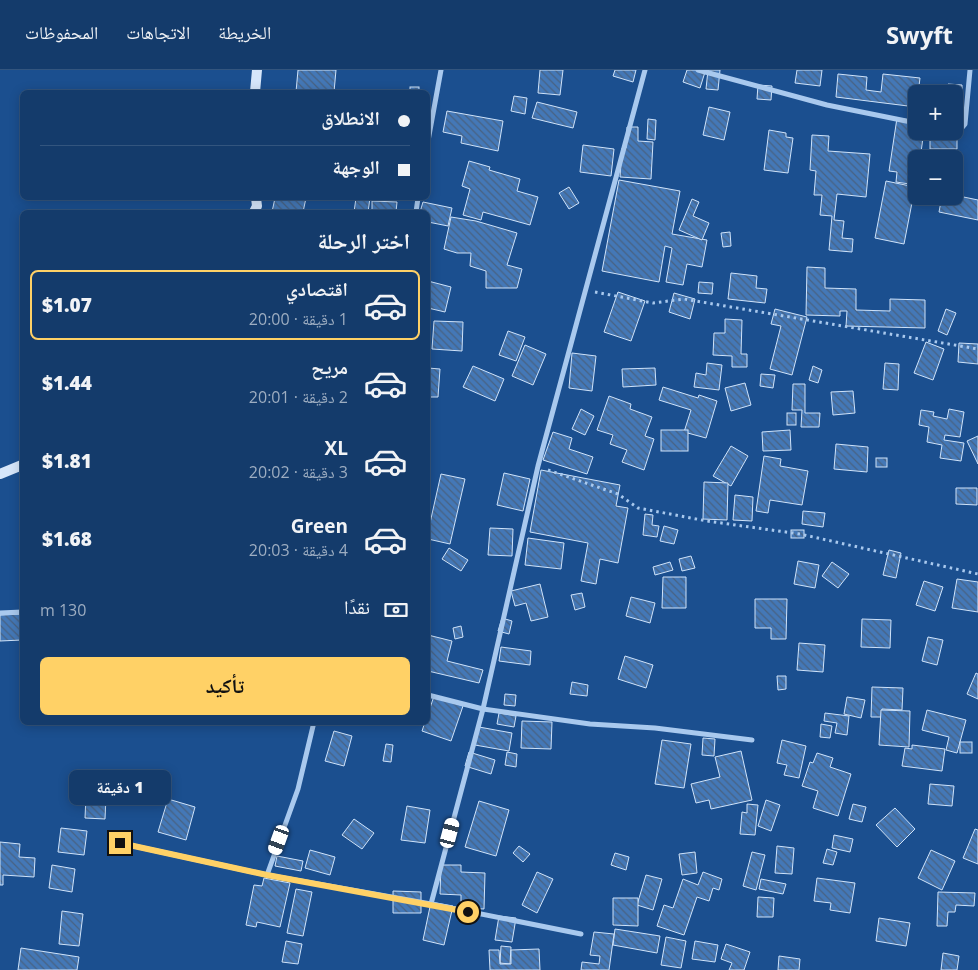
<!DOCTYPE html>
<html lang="ar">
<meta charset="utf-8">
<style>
:root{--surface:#143b6b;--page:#214673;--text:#f1f3f6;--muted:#9dadc1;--line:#33557e;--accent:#ffd166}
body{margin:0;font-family:"Open Sans","Noto Naskh Arabic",sans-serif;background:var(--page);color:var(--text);direction:rtl;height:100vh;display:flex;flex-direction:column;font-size:19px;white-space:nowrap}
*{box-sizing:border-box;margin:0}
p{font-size:16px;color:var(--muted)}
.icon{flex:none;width:28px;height:28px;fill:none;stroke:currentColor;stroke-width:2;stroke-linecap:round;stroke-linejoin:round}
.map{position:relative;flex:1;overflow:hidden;direction:ltr}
.drawer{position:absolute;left:20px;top:140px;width:410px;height:515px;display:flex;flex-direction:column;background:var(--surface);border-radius:8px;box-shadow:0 2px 12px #0003,0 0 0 1px var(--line);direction:rtl}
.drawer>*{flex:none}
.banner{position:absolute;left:20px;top:20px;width:410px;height:110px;border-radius:8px;box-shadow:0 2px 12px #0003,0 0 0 1px var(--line);direction:rtl;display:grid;align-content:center;height:110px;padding:0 20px;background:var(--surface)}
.buttons{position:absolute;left:908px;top:15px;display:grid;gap:10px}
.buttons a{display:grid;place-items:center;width:55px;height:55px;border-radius:8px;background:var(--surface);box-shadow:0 2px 12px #0003,0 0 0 1px var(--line);font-size:25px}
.end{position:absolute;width:22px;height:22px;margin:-11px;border:6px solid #ffd166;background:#111;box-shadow:0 0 0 2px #111}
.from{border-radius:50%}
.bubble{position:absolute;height:35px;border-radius:8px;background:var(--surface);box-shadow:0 2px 12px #0003,0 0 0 1px var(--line);font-size:16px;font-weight:800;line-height:35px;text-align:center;direction:rtl}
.car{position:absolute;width:15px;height:30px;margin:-15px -8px;border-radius:6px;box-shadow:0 0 4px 1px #0007;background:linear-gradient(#fff 24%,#345 0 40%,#fff 0 76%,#345 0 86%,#fff 0)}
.banner b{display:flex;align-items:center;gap:18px;height:48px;font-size:19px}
.banner b+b{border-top:1px solid var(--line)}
.banner i{width:12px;height:12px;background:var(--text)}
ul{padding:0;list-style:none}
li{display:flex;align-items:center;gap:15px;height:70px;margin:0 10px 8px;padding:0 10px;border:2px solid transparent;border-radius:8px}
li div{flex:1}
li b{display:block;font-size:19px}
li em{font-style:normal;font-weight:800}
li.active{border-color:var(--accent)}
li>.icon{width:45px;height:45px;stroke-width:1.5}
h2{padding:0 20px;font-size:22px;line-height:60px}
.pay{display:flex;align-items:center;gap:12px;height:55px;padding:0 20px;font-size:19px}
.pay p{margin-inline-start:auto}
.button{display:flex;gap:10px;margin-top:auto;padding:10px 20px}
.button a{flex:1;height:58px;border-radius:8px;background:var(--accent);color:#111;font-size:20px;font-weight:800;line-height:58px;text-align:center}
header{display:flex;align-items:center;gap:30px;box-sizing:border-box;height:70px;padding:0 25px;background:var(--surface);border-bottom:1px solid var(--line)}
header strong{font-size:24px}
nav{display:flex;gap:28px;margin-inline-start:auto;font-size:18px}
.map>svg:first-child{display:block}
</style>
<header>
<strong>Swyft</strong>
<nav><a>الخريطة</a><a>الاتجاهات</a><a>المحفوظات</a></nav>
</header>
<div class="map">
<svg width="978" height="900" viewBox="0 0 978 900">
<defs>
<pattern id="building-back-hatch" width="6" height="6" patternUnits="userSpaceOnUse" patternTransform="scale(1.25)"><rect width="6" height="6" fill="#4478b7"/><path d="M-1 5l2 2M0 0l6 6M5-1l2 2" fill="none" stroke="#486282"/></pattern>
</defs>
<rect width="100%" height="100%" fill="#1b4f8f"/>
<!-- building -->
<g fill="url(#building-back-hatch)" stroke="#cfe3fa">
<polygon points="298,0 336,0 334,22 296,22"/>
<polygon points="540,0 563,0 560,25 538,23"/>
<polygon points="615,0 636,0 633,12 613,6"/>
<polygon points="687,0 699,0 705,2 700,18 683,12"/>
<polygon points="708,0 720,0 718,20 706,19"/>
<polygon points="797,0 822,0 820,16 795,13"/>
<polygon points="838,4 867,7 866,20 881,22 883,4 920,8 918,24 916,24 916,37 836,27"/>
<polygon points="948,14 962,15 962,26 948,24"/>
<polygon points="758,15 772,16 771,30 757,29"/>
<rect x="410" y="17" width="9" height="5"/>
<polygon points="514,26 527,28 525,44 511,41"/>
<polygon points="537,32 577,42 573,58 532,48"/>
<polygon points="709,37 730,42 724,70 703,65"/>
<polygon points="447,41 503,51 498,81 461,73 462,66 443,62"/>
<polygon points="897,48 916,51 916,61 924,61 920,89 916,89 916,115 896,112 897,102 889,101"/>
<polygon points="648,49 656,50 655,70 647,69"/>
<polygon points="627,57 638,57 638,71 653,72 651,109 620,107 622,78 626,78"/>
<polygon points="769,60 786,63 786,67 793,68 788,103 764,100"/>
<polygon points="957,60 957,79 930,79 930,63 944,64 944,61"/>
<polygon points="812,65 829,66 828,81 870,84 866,127 837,124 834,150 844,151 842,168 853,169 852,182 829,180 832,146 820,145 822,125 814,125 816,101 810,100"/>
<polygon points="583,75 614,79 611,106 580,102"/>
<polygon points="469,91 490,97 489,100 520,109 517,121 538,127 530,155 483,142 481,150 463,145 470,119 462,116"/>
<polygon points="619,110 680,121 672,164 707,170 702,197 687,194 683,215 666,212 672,178 665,176 659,212 602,201"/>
<polygon points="886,111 915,117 904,174 875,168"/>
<polygon points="569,117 579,133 569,139 559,123"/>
<polygon points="954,125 978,130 978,150 939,142 942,126 954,126"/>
<polygon points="275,128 306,128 303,142 272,142"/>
<polygon points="356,128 370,128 368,142 354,142"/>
<polygon points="692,129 699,132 693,146 709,153 702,170 679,160"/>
<polygon points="372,131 397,132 396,142 372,142"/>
<polygon points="423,132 452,138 448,156 428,152 428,142 420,142"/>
<polygon points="451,147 476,151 517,163 507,195 522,199 517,218 486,218 486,201 470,196 471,183 457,183 444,179"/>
<polygon points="730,162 731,176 723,177 721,163"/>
<polygon points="807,197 825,198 825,218 856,219 856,240 890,241 890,229 925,230 925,258 846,256 847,241 840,241 840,246 806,245"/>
<polygon points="731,203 757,206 756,218 767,219 765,233 728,229"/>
<polygon points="428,211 451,217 445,242 428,238"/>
<polygon points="699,212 713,213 712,224 698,223"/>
<polygon points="618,222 645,231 631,271 604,262"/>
<polygon points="674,223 695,229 690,249 669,242"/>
<polygon points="775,239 807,247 792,305 770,299 781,256 771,254"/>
<polygon points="946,239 956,243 947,265 938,261"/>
<polygon points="725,249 742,250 741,284 747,284 747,297 732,297 732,286 713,285 714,263 725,263"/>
<polygon points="434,251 463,252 462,281 432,279"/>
<polygon points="508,261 525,267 516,291 499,285"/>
<polygon points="926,272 944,279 933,310 914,303"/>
<polygon points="959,273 978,274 978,294 958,292"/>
<polygon points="525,275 546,284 533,315 512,306"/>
<polygon points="572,283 596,286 592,321 569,318"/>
<polygon points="707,293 722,295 719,320 694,317 696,303 706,305"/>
<polygon points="885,293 899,294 898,320 883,319"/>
<polygon points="473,296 504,309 495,331 463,317"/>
<polygon points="813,296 822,300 818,313 809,310"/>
<polygon points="428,298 440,299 438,327 428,327"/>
<polygon points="655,298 656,315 623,317 622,299"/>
<polygon points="761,304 775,305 773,318 760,316"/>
<polygon points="745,313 751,335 731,341 725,318"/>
<polygon points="793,314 805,314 805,343 820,343 819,357 801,357 802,340 792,340"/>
<polygon points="663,317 698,328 699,325 717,331 706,368 684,362 691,340 659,330"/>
<polygon points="853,321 855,343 833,345 831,322"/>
<polygon points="609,326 631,334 630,339 652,347 645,366 654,369 644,400 622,392 627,380 610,374 613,365 597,360"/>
<polygon points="581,339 594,346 585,365 572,359"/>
<polygon points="949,339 964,342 960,367 945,365 944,370 964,373 961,391 940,388 942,375 927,372 929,357 919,355 921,340 934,342 933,346 947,349"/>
<rect x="787" y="343" width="9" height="12"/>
<rect x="661" y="360" width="27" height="21"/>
<polygon points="790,360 791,380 763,381 762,362"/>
<polygon points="553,362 572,368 569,379 593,387 587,404 543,390"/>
<polygon points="978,366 978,394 967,371"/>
<polygon points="836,374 868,377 867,402 834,399"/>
<polygon points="731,376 748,386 731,416 713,406"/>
<polygon points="764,386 781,389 780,396 808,401 802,435 770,430 768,443 756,441"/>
<rect x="876" y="388" width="11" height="9"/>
<polygon points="541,400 620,415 616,436 628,438 618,493 600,489 596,514 581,511 588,473 530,462"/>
<polygon points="504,403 530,409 523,441 497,435"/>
<polygon points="441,404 465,409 450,474 428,469 428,462"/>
<polygon points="704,412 728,413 727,450 703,449"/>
<polygon points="956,418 977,418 977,435 956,434"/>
<polygon points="735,425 753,427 752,451 733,450"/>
<polygon points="803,441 825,443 823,457 802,454"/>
<polygon points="645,444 653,445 652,455 659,456 657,467 643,465"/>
<polygon points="664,456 678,460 674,474 660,471"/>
<polygon points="490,458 513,459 512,486 488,485"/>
<rect x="791" y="460" width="13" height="8"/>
<polygon points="528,468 564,473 561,499 525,495"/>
<polygon points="449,478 468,490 461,501 442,489"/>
<polygon points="889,480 901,483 896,508 883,505"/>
<polygon points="691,486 695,498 682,501 679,489"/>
<polygon points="798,491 819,495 815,518 794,514"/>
<polygon points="670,492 673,500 655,505 653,497"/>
<polygon points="832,492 849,504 838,518 822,506"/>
<polygon points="663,507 686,507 686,538 662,538"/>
<polygon points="957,509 978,512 978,542 952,538"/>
<polygon points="924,511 943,517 935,541 916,535"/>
<polygon points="540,514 548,547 531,551 526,533 515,536 511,521"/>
<polygon points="582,523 585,537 575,540 571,525"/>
<polygon points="631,527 655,533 650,553 626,546"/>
<polygon points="755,529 787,529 786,569 771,569 771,558 755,558"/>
<polygon points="22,544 22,570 0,571 0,545"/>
<polygon points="502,548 512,551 509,564 498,561"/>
<polygon points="862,549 891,550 890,578 861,577"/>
<polygon points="461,556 463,567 455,569 453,558"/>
<polygon points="428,565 452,571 447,591 483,600 479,613 428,601"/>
<polygon points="928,567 943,570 937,595 922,591"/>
<polygon points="799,573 825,575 823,602 797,600"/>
<polygon points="501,577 531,581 530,595 499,591"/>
<polygon points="625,586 653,595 646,618 618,609"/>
<polygon points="976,603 978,604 978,629 967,624"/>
<polygon points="777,606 786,606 786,619 778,620"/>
<polygon points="572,612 588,615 587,626 570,624"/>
<polygon points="872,617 903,618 902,640 882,639 882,647 871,647"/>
<polygon points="505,624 516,625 515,636 504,635"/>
<polygon points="434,626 463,636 451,671 422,661 425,652 428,652 428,644"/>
<polygon points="847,627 865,630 861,648 844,644"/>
<polygon points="881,640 910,641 909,677 879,675"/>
<polygon points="927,640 966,650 957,683 946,680 949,667 922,660"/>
<polygon points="499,643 516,646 514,657 497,654"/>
<polygon points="825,643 849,646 847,665 835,663 837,653 824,651"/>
<polygon points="522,651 552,652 551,679 521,678"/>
<polygon points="821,654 832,656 830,668 820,667"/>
<polygon points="479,657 512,663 509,681 475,675"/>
<polygon points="334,661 352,666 344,696 325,691"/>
<polygon points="703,668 715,669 714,686 702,685"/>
<polygon points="662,670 691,674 684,718 655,714"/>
<polygon points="782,670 806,676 799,708 784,705 787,695 777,693"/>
<rect x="960" y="672" width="12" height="11"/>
<polygon points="386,674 393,675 391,692 383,691"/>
<polygon points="912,675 945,679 942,701 902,696 905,678 912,679"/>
<polygon points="741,681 752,730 711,739 709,730 696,733 691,714 720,707 715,687"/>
<polygon points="469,682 495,690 491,704 465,696"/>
<polygon points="507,682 517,684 516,697 505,695"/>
<polygon points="817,683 833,688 830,697 851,704 838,746 813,738 818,721 802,716 810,692 813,693"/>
<polygon points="930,714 954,716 952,736 928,734"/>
<polygon points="86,726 106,727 105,749 85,748"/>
<polygon points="168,729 195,737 186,770 158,762"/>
<polygon points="766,730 780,735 771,761 758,756"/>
<polygon points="479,731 509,740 496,786 465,777"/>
<polygon points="747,734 758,735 755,765 740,764 742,742 747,743"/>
<polygon points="853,734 866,737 862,752 849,749"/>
<polygon points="407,736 430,740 425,773 401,770"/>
<polygon points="895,738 915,759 897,777 876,755"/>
<polygon points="354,749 374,763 362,779 342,765"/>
<polygon points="61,758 87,761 84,785 58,782"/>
<polygon points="975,759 978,760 978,794 963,788"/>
<polygon points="834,765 853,769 850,782 832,778"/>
<polygon points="0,772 20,774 19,787 35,788 34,807 3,805 3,815 0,815"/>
<polygon points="519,776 530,784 523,792 513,783"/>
<polygon points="777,776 794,778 792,804 775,803"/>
<polygon points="827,779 837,782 833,795 823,793"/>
<polygon points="310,780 335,787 330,805 305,798"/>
<polygon points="931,780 955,791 942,820 918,808"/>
<polygon points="695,782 697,803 682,805 679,784"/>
<polygon points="752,782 765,785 756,820 743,816"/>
<polygon points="615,783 629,787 626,800 611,795"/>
<polygon points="277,786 303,791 301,801 275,796"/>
<polygon points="52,795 75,799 72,822 49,818"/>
<polygon points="441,795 461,795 461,802 485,803 484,839 461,838 461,825 440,824"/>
<polygon points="537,802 553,809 537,843 522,835"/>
<polygon points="703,802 722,809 719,820 713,818 709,831 697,827 684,865 657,856 664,835 673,838 683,809 698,815"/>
<polygon points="646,805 662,809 653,840 637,835"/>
<polygon points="264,808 290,813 280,857 257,852 256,857 246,855 254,815 262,816"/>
<polygon points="817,808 855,813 850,843 830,840 831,833 814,831"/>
<polygon points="761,809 786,814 783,824 759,819"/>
<polygon points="296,819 312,822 303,866 287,863"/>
<polygon points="393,821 421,822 421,843 393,843"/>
<polygon points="938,822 975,823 974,836 956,835 955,842 948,842 947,856 937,856"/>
<polygon points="758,827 774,828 773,847 757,847"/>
<polygon points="613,828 638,828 638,856 613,855"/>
<polygon points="431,832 453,836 444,875 423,870"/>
<polygon points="62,841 83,844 79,876 59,874"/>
<polygon points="499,846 516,848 512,872 495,870"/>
<polygon points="879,848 910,853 906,876 876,871"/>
<polygon points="615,859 660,866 657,883 613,875"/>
<polygon points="594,862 614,864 609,900 581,900 582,892 599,894 600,886 590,885"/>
<polygon points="666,867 686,871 681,898 661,895"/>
<polygon points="286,871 302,874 298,894 282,892"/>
<polygon points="695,871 718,875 715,892 692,889"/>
<polygon points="726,874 750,882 744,900 729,900 732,893 721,889"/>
<polygon points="501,876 511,877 510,894 500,893"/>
<polygon points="21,878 79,887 77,900 18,900"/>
<polygon points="539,879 540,900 490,900 489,880 499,880 500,894 511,894 511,880"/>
<polygon points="943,883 959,886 957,900 941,900"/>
<polygon points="779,886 800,889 799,900 778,900"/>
</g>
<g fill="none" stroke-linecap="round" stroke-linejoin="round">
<!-- path -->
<g stroke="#a9c9ee" stroke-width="3" stroke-dasharray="2.5 4" stroke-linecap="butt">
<polyline points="595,222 653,233 684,229 978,279"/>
<polyline points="548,400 618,424 638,438 707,451 800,464 978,504"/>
</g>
<!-- street -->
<g stroke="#a9c9ee" stroke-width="5">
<polyline points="698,0 827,35 916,53"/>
<polyline points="954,61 959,61 965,54 970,0"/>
<polyline points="428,71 441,0"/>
<polyline points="416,142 418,128"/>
<polyline points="0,543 22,542"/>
<polyline points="428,625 483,639 590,654 655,658 752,670"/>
<polyline points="120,773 267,805 431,834 581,864"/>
<polyline points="267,805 298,719 314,652"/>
<polyline points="431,834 483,639 538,396 645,0"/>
</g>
<!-- secondary -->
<g stroke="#d6e6fa" stroke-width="10">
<polyline points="255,22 257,0"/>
<polyline points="254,142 257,136 256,128"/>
<polyline points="0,404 22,395"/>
</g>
</g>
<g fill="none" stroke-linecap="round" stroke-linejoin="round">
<!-- route -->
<polyline stroke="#ffd166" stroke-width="6" points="120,773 267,805 468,842"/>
</g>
</svg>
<div class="buttons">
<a>+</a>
<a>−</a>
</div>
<i class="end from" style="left:468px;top:842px"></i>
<i class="end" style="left:120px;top:773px"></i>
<div class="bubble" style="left:69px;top:700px;width:102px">1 دقيقة</div>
<i class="car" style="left:450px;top:763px;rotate:15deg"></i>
<i class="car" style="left:279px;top:770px;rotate:200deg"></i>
<div class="banner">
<b><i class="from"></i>الانطلاق</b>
<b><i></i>الوجهة</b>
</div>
<section class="drawer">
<h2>اختر الرحلة</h2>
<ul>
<li class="active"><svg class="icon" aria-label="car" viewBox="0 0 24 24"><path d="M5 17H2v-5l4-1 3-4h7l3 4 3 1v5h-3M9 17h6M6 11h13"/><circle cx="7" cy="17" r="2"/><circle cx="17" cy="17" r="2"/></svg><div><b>اقتصادي</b><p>1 دقيقة · 20:00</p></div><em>$1.07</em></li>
<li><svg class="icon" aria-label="car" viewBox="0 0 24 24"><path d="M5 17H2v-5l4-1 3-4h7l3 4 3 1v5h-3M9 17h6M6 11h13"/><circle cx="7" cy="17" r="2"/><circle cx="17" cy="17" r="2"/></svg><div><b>مريح</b><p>2 دقيقة · 20:01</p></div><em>$1.44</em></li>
<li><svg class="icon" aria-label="car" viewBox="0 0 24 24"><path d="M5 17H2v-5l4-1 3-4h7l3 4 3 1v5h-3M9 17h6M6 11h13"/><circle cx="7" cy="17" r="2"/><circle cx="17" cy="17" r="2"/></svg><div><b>XL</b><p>3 دقيقة · 20:02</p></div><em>$1.81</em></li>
<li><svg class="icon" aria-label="car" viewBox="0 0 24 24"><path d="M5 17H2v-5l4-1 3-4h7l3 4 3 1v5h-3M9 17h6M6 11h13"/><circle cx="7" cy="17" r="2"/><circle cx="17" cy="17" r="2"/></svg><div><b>Green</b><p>4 دقيقة · 20:03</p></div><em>$1.68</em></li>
</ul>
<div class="pay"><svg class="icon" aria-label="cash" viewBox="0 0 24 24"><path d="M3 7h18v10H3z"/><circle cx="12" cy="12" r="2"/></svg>نقدًا<p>130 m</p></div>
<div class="button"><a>تأكيد</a></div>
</section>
</div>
